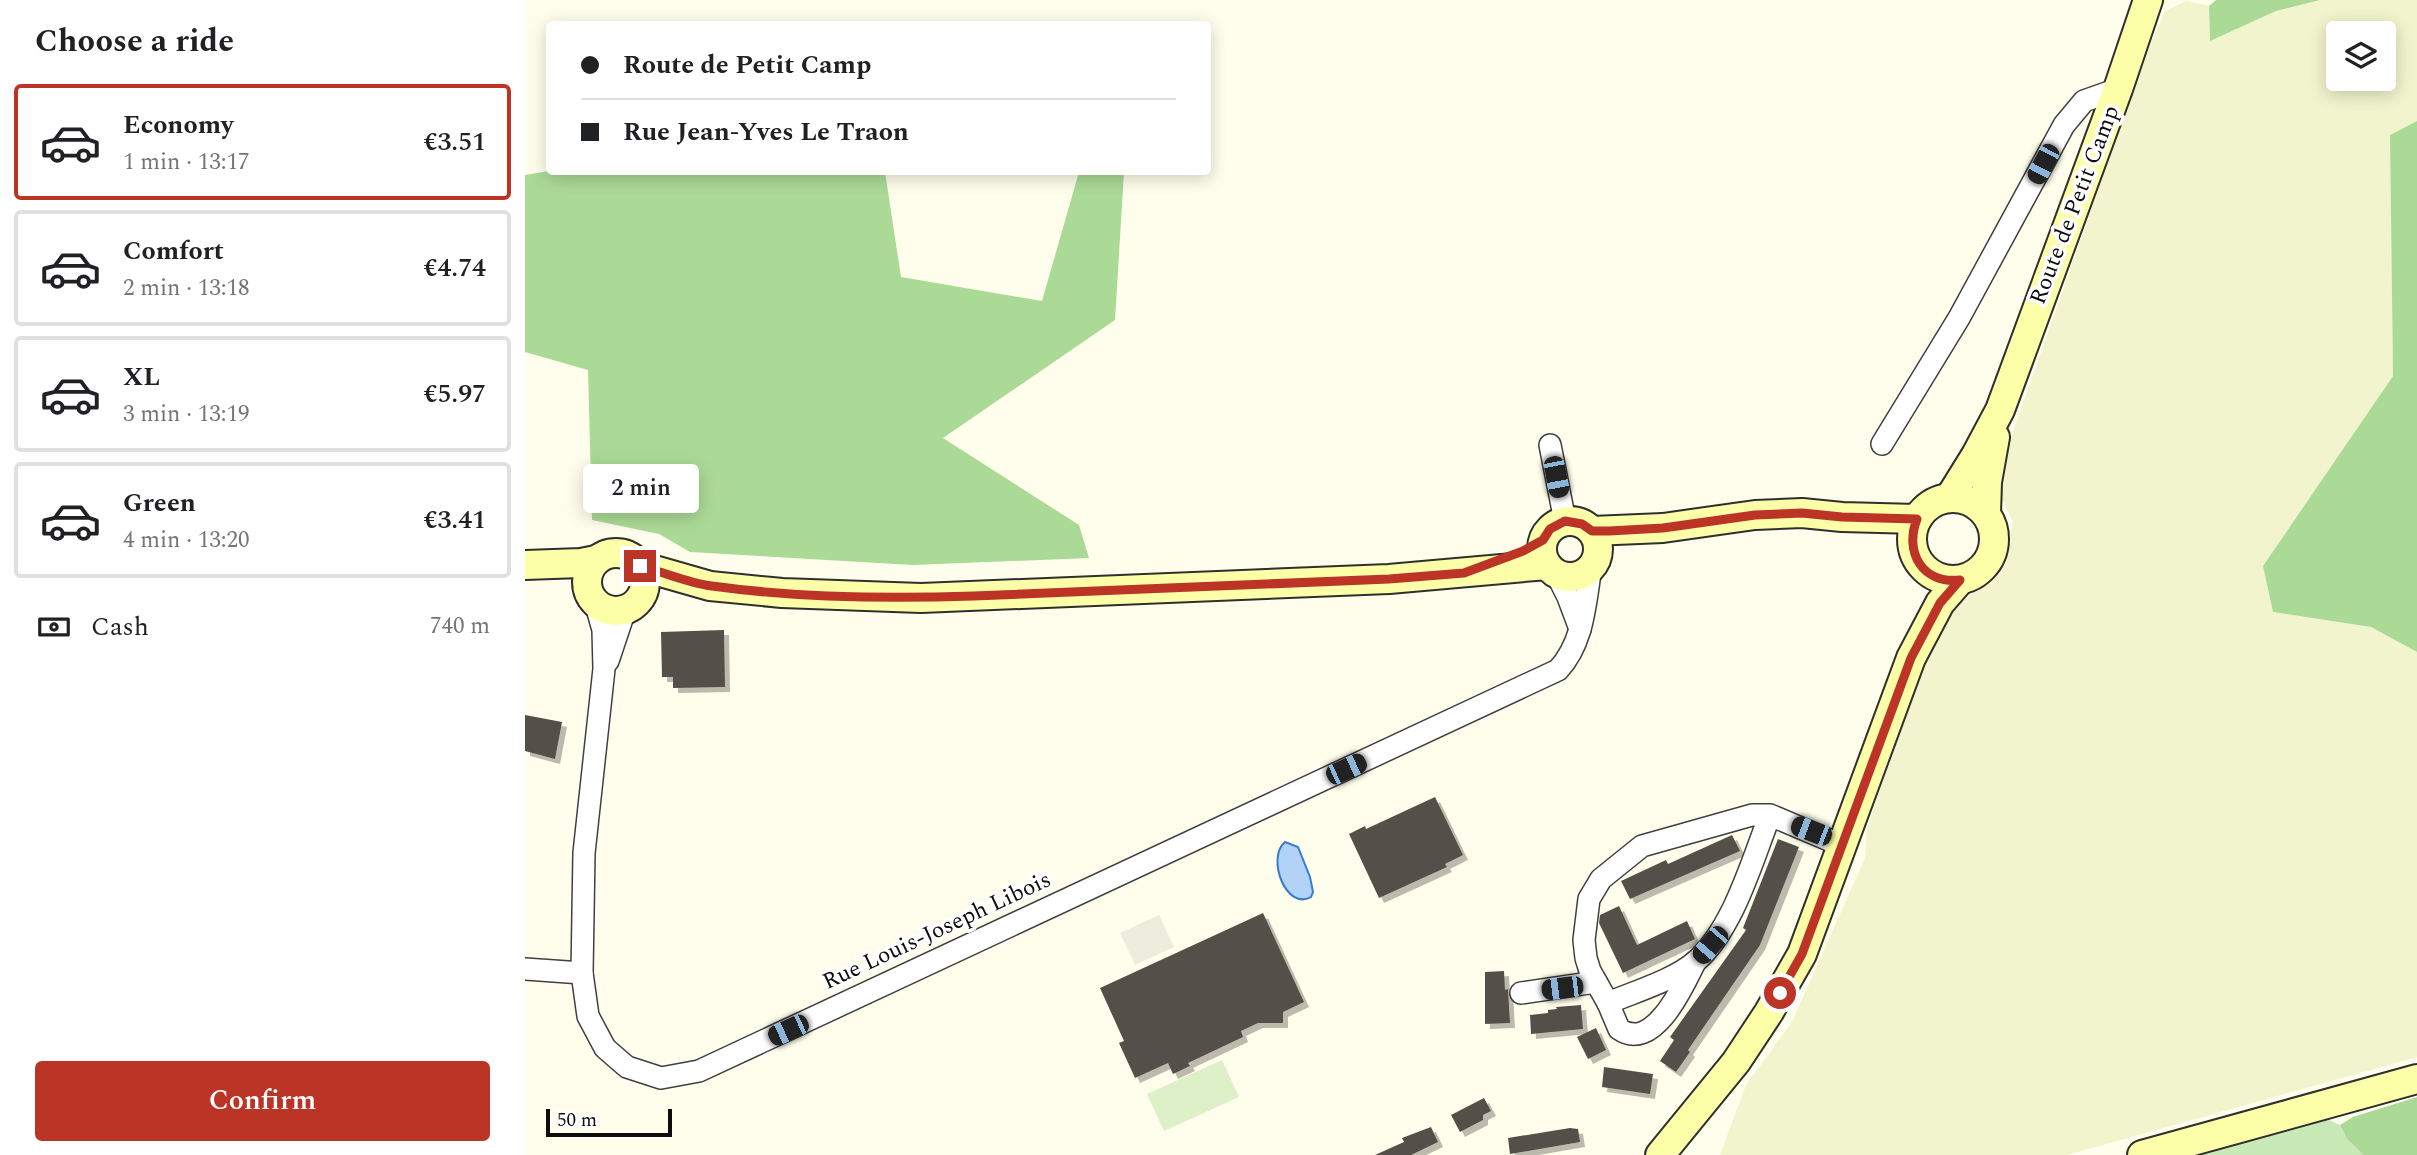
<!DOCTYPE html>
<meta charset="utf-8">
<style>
:root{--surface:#fff;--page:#f2f2f2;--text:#202124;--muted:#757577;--line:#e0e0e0;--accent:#bc3425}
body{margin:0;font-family:Spectral,serif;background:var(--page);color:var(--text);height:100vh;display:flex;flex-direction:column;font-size:26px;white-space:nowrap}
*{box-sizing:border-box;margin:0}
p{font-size:23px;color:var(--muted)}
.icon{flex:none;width:38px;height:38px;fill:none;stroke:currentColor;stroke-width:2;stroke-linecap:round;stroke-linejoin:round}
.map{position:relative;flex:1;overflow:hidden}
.details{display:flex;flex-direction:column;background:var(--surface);width:525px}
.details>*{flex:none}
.banner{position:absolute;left:21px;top:21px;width:665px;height:154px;border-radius:7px;box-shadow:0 4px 18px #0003;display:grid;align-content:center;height:154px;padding:0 35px;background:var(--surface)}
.tools{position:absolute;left:1801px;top:21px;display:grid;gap:14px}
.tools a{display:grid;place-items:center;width:70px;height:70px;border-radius:7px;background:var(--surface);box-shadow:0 4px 18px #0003;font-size:35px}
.scale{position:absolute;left:21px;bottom:18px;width:126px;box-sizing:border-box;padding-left:7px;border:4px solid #0d0d0d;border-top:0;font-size:19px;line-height:24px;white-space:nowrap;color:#0d0d0d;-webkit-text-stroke:5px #fff;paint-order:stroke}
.end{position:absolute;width:32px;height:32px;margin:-16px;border:9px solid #bc3425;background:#fff;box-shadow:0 0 0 4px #fff}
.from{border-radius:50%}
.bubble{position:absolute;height:49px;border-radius:7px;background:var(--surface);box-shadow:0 4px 18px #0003;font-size:23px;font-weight:600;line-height:49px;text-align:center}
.car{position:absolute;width:21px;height:42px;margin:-21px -10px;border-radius:9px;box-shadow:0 0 5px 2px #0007;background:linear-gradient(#222 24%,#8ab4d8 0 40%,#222 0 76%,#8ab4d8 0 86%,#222 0)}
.banner b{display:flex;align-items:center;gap:24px;height:66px;font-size:26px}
.banner b+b{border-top:2px solid var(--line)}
.banner i{width:18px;height:18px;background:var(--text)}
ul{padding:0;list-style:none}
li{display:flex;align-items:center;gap:21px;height:116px;margin:0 14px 10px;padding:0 21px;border:4px solid var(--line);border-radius:7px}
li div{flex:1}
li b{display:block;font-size:26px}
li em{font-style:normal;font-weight:600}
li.on{border-color:var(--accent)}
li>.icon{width:63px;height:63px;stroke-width:1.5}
h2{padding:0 35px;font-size:32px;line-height:84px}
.pay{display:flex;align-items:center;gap:18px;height:77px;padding:0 35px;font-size:26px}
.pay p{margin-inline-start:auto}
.action{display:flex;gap:14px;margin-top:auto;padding:14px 35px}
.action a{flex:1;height:80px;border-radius:7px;background:var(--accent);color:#fff;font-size:28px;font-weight:600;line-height:80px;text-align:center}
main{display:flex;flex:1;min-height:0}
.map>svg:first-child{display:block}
</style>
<main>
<section class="details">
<h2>Choose a ride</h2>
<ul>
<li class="on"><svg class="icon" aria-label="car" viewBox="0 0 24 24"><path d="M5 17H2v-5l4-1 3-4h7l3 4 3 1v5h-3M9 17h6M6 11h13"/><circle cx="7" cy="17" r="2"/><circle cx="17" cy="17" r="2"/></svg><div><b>Economy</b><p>1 min · 13:17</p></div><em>€3.51</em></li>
<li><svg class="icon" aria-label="car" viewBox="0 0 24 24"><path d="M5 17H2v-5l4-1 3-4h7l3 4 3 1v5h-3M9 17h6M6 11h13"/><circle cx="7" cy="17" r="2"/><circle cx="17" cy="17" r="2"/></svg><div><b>Comfort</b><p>2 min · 13:18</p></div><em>€4.74</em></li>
<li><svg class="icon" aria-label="car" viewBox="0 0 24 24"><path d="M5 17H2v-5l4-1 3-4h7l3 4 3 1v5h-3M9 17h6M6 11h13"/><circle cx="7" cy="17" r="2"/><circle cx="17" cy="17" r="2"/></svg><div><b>XL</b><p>3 min · 13:19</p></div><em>€5.97</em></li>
<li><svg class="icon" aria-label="car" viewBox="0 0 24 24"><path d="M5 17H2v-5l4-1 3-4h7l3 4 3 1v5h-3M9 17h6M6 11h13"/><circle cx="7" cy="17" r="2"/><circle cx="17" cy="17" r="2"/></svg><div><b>Green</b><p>4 min · 13:20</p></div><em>€3.41</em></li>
</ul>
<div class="pay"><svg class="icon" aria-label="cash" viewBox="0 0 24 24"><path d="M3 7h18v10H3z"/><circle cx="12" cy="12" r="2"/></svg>Cash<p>740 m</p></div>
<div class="action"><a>Confirm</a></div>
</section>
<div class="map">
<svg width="1892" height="1155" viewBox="0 0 1892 1155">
<defs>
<filter id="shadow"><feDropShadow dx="5" dy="5" stdDeviation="0" flood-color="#0004"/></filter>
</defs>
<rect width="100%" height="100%" fill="#fffeec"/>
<!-- farmland -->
<path fill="#f2f4cd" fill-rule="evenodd" d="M1795,0H1892V121L1865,135L1868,376L1738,566L1748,612L1846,627L1892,652V1057L1542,1155H1195L1221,1085L1267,1022L1340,858L1342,827L1407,643L1429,609L1481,564L1488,522L1472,488L1485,440L1621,55L1640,11L1661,1L1684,6L1685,41L1751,11ZM1813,33H1858V79H1813Z"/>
<!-- green -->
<polygon fill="#c9e9b7" points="1802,1119 1815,1125 1822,1139 1838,1155 1663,1155 1683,1154 1759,1125"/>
<!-- forest -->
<g fill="#abda96">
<polygon points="1691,0 1795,0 1751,11 1685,41 1684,6"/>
<polygon points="1892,121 1892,652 1846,627 1748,612 1738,566 1868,376 1865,135"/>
<polygon points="24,171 360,172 376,277 517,301 554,172 599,172 590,320 418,438 554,525 564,558 388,565 165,552 134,534 67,520 63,370 0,352 0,175"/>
<polygon points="1892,1097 1892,1155 1838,1155 1822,1139 1815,1125 1828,1117"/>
</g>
<!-- pitch -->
<polygon fill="#ddf0c8" points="697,1060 714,1097 639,1131 622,1094"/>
<!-- plaza -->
<polygon fill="#eeecdc" points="634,915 649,947 610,965 595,933"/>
<!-- water -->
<path fill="#b2d2f6" stroke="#397ccd" stroke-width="2" d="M760,842L773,847L785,877L788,892L786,897C761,911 741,858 760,842Z"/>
<!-- building -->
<g fill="#555049" filter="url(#shadow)">
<polygon points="199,630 200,687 148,688 148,677 137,677 136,632"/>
<polygon points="0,715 37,722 30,759 0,751"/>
<polygon points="910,797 938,855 920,864 922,867 854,898 824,834 840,826 841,829"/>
<polygon points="1207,835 1215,851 1105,899 1096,881 1141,860 1143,864"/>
<polygon points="1253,839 1274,847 1235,945 1163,1050 1165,1052 1151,1072 1135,1061 1149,1040 1145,1037 1221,930 1218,928"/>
<polygon points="1094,906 1112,945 1162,921 1170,939 1098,973 1074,923 1075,915"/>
<polygon points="738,913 779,1002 758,1012 758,1023 733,1023 716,1031 718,1037 663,1063 665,1066 648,1074 643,1063 610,1078 594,1043 599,1041 575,988"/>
<polygon points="979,971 980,990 983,989 985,1023 960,1024 960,972"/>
<polygon points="1056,1005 1058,1029 1006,1034 1005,1015 1023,1013 1023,1010 1032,1009 1031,1007"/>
<polygon points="1071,1028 1081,1050 1063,1059 1052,1037"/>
<polygon points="1079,1067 1128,1074 1125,1094 1077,1087"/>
<polygon points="959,1098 966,1111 958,1115 958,1120 935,1132 926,1115"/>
<polygon points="906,1127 913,1142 886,1155 850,1155 879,1142 877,1138"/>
<polygon points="1045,1128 1053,1129 1055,1142 985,1154 983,1138"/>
</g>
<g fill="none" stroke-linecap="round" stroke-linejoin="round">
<!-- street casing -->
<g stroke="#404040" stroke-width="24">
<g id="street">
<polyline points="1357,444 1434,318 1539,125 1559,101 1593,89"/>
<polyline points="1025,445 1040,521"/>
<polyline points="1031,573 1043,597 1055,629"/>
<path d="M71,605L78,630L79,669L59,853L57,973L63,1016L80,1048L102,1067L136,1078L174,1071L1033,670C1059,642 1060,603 1066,567"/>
<polyline points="83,661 100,610"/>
<path d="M1245,815C1227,861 1208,930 1170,962C1149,980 1109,992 1083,1003L1065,971L1061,958L1059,940L1064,899L1076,879L1117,846L1227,815H1245L1318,846"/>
<polyline points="0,969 57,973"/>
<polyline points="996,993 1071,982"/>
<path d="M1083,1003L1094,1029C1128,1053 1158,987 1170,962"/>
</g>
</g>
<!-- secondary casing -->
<g stroke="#2f2f2f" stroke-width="32">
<g id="secondary">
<polyline points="1425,497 1451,455 1475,410 1593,89 1623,0"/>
<circle cx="1428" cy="539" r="41"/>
<polyline points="1461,514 1462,482 1470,437"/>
<circle cx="1045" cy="549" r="28"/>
<polyline points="1067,531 1138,528 1230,515 1277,513 1317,517 1392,519"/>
<circle cx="91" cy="582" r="29"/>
<polyline points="0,565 56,563 71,560"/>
<polyline points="115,566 185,586 257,593 396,598 864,579 1022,565"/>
<polyline points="1135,1155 1211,1062 1244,1012 1277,954 1386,658 1415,603 1435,580"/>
<polyline points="1617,1155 1892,1079"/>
</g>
</g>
<!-- street -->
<use href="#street" stroke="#fff" stroke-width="21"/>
<!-- secondary -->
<use href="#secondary" stroke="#fcffa8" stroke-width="28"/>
</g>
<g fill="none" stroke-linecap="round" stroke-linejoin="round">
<!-- route -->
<path stroke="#bc3425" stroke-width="9" d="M115,566C139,572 163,583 187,586C273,598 363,599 449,596L864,579L939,573L998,551L1018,540L1025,529L1040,521L1057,524L1067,531H1084L1138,528L1230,515L1277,513L1317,517L1392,519C1379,552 1397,584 1435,580L1415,603L1386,658L1277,954L1255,993"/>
</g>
<g text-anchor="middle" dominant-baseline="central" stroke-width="7" stroke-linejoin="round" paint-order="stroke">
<!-- street labels -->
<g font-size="23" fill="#0d0d0d" stroke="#fff">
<text transform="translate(1550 205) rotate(-69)">Route de Petit Camp</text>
<text transform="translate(412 931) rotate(-25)">Rue Louis-Joseph Libois</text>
</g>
</g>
</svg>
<div class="tools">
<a><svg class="icon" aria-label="layers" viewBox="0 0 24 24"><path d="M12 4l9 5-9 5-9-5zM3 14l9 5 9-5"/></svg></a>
</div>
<div class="scale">50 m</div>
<i class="end from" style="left:1255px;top:993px"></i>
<i class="end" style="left:115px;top:566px"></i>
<div class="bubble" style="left:58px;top:464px;width:116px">2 min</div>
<i class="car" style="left:1518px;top:164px;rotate:208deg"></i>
<i class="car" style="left:1031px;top:477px;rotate:169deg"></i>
<i class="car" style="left:821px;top:769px;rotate:65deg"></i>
<i class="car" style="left:1286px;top:831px;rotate:291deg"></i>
<i class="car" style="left:1185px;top:945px;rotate:221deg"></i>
<i class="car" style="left:1037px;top:988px;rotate:263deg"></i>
<i class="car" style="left:263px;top:1030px;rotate:245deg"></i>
<div class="banner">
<b><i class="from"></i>Route de Petit Camp</b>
<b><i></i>Rue Jean-Yves Le Traon</b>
</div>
</div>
</main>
